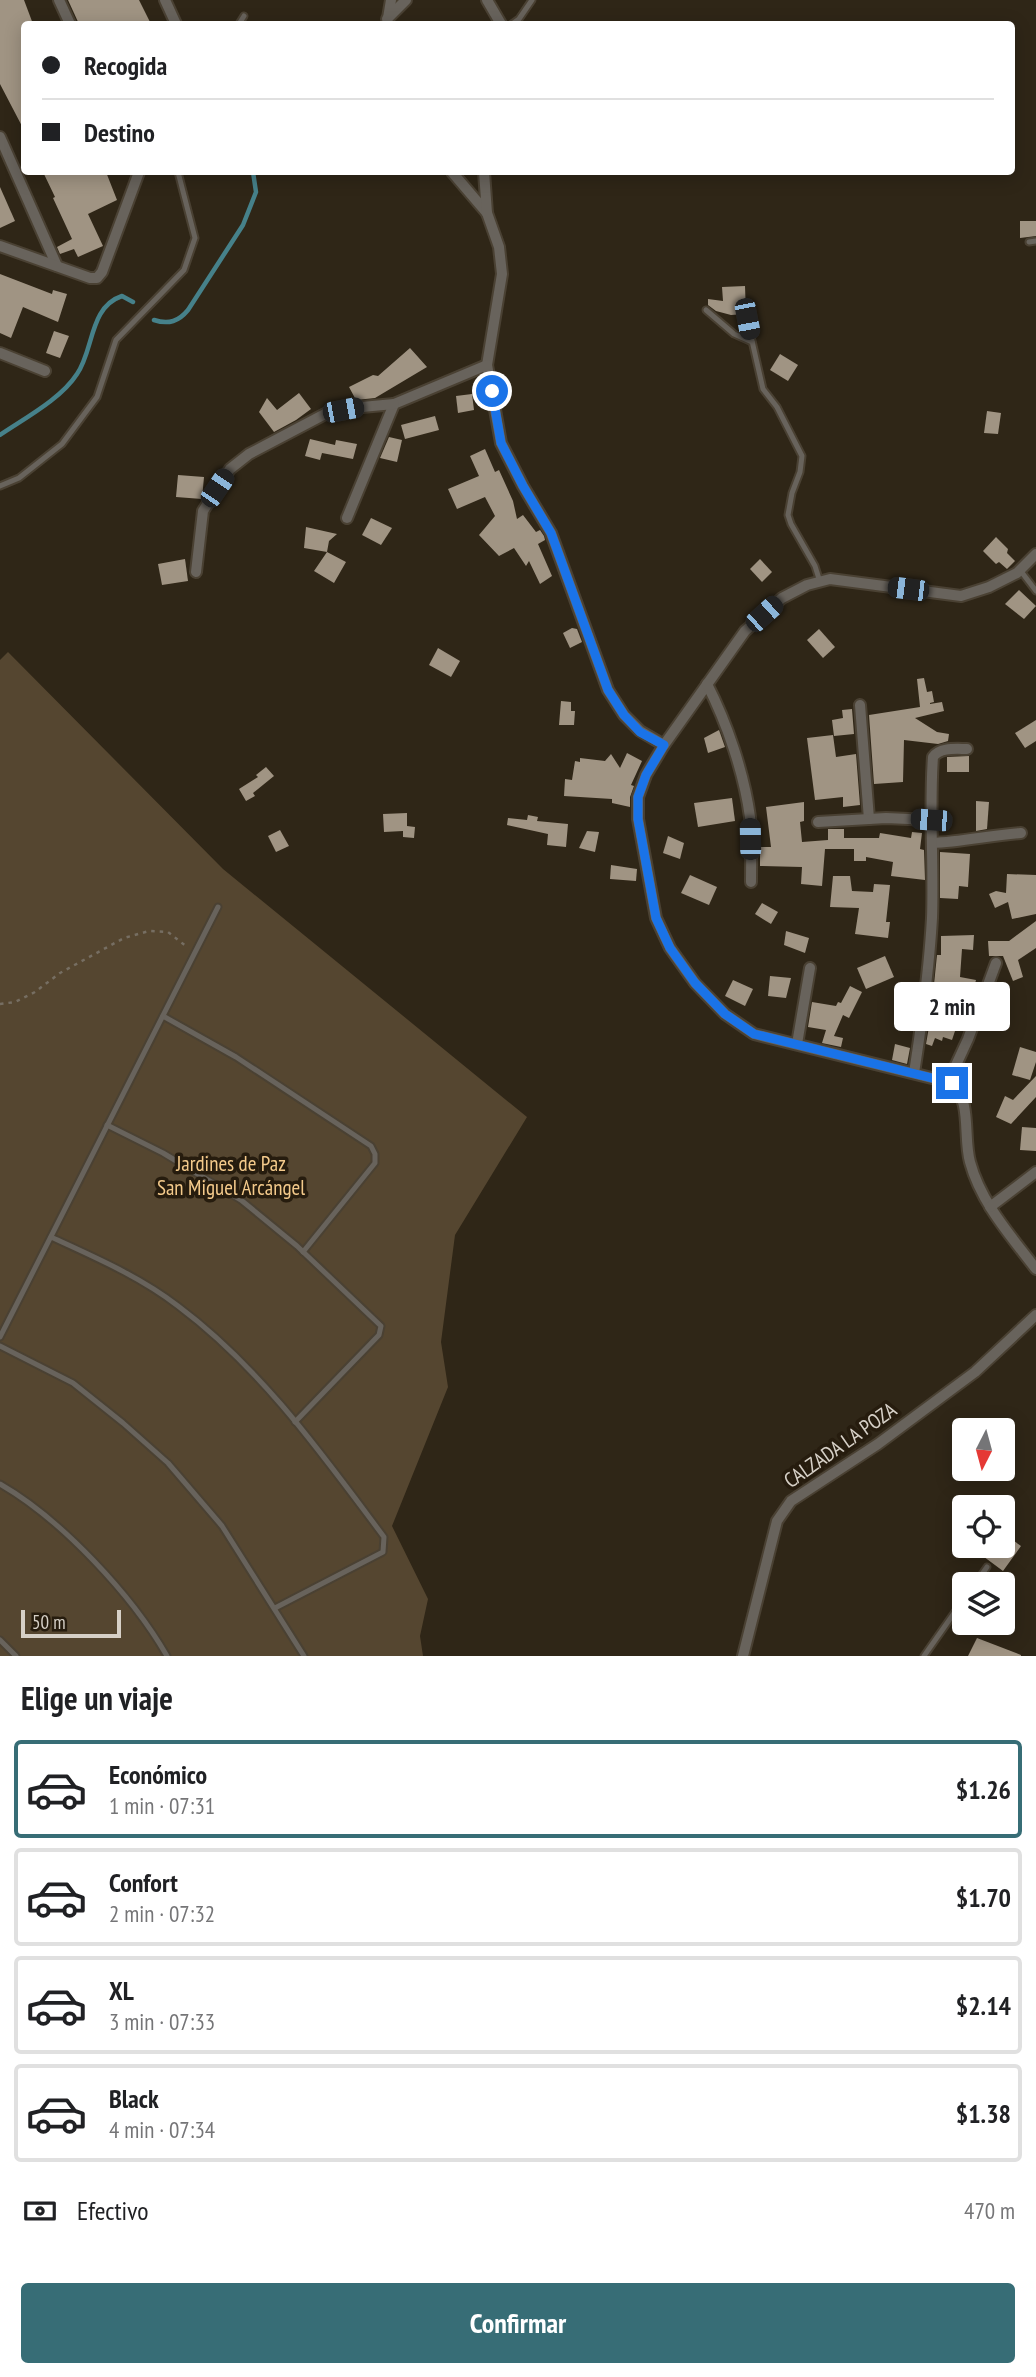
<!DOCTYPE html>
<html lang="es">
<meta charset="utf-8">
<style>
:root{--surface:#fff;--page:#f6f6f6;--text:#202124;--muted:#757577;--line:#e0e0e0;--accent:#376d76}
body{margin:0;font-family:"PT Sans Narrow",sans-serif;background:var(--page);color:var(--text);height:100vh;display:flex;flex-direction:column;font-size:26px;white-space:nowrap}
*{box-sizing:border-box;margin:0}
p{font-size:23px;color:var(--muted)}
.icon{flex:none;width:38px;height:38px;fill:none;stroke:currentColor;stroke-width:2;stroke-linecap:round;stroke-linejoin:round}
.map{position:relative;height:1656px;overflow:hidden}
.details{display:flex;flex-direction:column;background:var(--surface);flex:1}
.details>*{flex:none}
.hud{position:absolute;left:21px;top:21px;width:994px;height:154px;border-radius:7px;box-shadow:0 4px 18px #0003;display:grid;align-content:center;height:154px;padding:0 21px;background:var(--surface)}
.needle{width:46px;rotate:186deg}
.buttons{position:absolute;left:952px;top:1418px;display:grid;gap:14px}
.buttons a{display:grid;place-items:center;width:63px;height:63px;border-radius:7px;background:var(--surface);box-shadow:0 4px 18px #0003;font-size:35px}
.scale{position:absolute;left:21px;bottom:18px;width:100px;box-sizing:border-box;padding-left:7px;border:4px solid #d6d0c7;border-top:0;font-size:19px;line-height:24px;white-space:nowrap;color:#d6d0c7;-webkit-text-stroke:5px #261c0e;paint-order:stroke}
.end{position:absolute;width:32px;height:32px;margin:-16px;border:9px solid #1a73e8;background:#fff;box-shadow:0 0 0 4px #fff}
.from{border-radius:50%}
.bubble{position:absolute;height:49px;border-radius:7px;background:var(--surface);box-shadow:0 4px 18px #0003;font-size:23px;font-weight:700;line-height:49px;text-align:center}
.car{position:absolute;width:21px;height:42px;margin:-21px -10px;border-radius:9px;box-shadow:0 0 5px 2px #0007;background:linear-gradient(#222 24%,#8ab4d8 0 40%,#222 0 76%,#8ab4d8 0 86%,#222 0)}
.hud b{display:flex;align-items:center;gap:24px;height:66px;font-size:26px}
.hud b+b{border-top:2px solid var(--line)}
.hud i{width:18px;height:18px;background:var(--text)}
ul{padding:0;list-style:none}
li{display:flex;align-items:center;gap:21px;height:98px;margin:0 14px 10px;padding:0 7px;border:4px solid var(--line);border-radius:7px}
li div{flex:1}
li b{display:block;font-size:26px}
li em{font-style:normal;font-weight:700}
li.current{border-color:var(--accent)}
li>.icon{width:63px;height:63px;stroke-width:1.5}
h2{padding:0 21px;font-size:32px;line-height:84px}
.pay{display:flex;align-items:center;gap:18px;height:77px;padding:0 21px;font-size:26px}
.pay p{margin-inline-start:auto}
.cta{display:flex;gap:14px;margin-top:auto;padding:14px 21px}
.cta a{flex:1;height:80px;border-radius:7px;background:var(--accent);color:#fff;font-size:28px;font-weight:700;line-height:80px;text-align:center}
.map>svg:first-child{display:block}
</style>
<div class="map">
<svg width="1036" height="1656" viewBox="0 0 1036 1656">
<rect width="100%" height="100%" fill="#2f2617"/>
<!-- green -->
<polygon fill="#554630" points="8,652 223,869 527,1117 455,1235 441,1342 448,1387 392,1526 428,1599 420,1636 423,1656 0,1656 0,660"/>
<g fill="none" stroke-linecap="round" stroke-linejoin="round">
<!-- stream -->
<g stroke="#46818a" stroke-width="4.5">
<path d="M154,320C169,325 179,321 188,310L243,225L256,192L253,172"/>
<path d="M0,435C25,418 61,399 77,374C94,350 89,307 122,296L133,302"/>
</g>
</g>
<!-- building -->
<g fill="#a09483">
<polygon points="0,0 24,0 33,24 24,24 24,130 0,84"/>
<polygon points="68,0 139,0 151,24 79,24"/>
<polygon points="43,172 106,172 117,200 88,214 103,246 78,257 74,249 60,254 57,247 72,239 53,198 55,197"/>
<polygon points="0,187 15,221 0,228"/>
<polygon points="1020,221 1036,221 1036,236 1020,238"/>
<polygon points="0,274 52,294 53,290 67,294 58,322 23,307 11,338 0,333"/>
<polygon points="745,286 746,314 731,315 716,311 708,305 708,299 723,301 722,287"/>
<polygon points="54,331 69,336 60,358 46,353"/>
<polygon points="410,348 427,367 375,398 356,400 349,387 373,375 378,376"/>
<polygon points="780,354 798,365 788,381 770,370"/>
<polygon points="299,393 311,409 296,420 274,432 259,412 267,398 277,410"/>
<polygon points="472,394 474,410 458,413 456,396"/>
<polygon points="987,411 1001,413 998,434 984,433"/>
<polygon points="435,416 439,430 405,439 401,425"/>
<polygon points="389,437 402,440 397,462 380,458"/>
<polygon points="310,439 335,445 336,440 357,444 353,459 322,453 320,460 305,456"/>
<polygon points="485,449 495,472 499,470 513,501 517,519 523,515 536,532 540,530 544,536 545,540 538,544 552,576 540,584 529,561 526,566 514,548 499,556 479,535 495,516 485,497 457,509 448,489 479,476 470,456"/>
<polygon points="178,475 204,477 202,499 176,497"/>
<polygon points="371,518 392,528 381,545 362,535"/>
<polygon points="306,527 337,534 329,541 327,552 346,562 334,583 314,571 327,552 304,548"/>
<polygon points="996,537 1008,549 1007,553 1015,561 1007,569 999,562 996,564 983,551"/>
<polygon points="185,559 188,581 162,585 158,564"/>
<polygon points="760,559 772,572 762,582 750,569"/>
<polygon points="1019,590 1036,606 1024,619 1005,604"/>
<polygon points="572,628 577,629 582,642 570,648 563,633"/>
<polygon points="819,629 835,647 823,658 807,640"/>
<polygon points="438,648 460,661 451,677 429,665"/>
<polygon points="924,678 927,692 932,691 934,702 930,703 930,704 942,702 944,711 915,718 937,732 949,734 948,741 938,744 904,740 903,782 874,784 869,715 920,707 917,679"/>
<polygon points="561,701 571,702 571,711 575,711 574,725 559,725"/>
<polygon points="852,709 854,734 834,736 832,720 843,718 842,710"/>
<polygon points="1036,720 1036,741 1025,748 1015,733"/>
<polygon points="719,730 725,747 708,753 704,738"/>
<polygon points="833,735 836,757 856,754 860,805 843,807 843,797 815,800 807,738"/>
<polygon points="627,753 642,761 631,785 634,786 630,797 630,807 612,803 612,799 564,796 565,779 572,780 575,761 580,762 580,758 605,761 611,754 620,768"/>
<polygon points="969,756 969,772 947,772 947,757"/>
<polygon points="266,767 274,776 253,793 255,796 246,801 239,789 258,777 256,775"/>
<polygon points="732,798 735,821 698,827 694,803"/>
<polygon points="976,801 989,802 987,829 976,831"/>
<polygon points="804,802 804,821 800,822 802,842 828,840 828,829 844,829 844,838 879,838 880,833 911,838 912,832 922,833 920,849 924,850 925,880 891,876 893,862 866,857 866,861 854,861 854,849 825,849 822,886 801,884 802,867 760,866 760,847 771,847 766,807"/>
<polygon points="407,813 407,826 415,827 414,838 403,837 403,831 384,832 383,814"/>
<polygon points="528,815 538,817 537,821 568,824 566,847 547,845 548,834 507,825 508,818 527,820"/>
<polygon points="280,830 289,846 276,852 268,836"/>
<polygon points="587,831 599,832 595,852 579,848"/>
<polygon points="668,836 684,843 680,859 663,853"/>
<polygon points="940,852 970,854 968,887 959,886 958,899 940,898"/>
<polygon points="611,865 637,869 636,881 610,879"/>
<polygon points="1007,874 1036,875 1036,914 1012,919 1008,902 995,908 989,894 996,891 1006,893"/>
<polygon points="690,875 717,887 709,905 681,893"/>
<polygon points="833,876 850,876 852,891 873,892 874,884 890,885 886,922 890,922 888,938 855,934 859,908 830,907"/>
<polygon points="762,903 778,912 771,924 755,914"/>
<polygon points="1036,921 1036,948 1018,960 1023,977 1013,981 1003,956 989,956 988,941 1009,941"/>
<polygon points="786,931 809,938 805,953 784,945"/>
<polygon points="974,935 973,950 962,949 960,977 976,980 973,991 966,990 961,1014 968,1016 963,1030 956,1028 952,1040 943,1037 942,1041 935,1038 932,1046 926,1044 930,1021 935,1005 932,1004 937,955 941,955 941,936"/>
<polygon points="885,956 894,977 866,989 857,968"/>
<polygon points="770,976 791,978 786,998 768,996"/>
<polygon points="733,980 753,989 745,1006 725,996"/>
<polygon points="850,986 862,992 849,1018 843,1015 834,1036 843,1038 841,1047 822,1043 826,1030 808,1027 812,1002 836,1006 838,1002 841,1003"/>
<polygon points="895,1044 910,1048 907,1064 892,1060"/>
<polygon points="1020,1047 1036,1052 1036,1062 1030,1080 1012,1075"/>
<polygon points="1036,1076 1036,1097 1011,1124 996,1117 1005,1096 1013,1100"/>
<polygon points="1022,1127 1036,1128 1036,1151 1020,1150"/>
<polygon points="1003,1533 1021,1546 1003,1571 968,1545 1003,1545"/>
<polygon points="977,1638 1021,1655 1021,1656 968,1656"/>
</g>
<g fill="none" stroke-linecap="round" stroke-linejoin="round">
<!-- lane casing -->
<g stroke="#4a4133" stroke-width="9">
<g id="lane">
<polyline points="239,24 244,16"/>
<polyline points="512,24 519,19 532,0"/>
<polyline points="1029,242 1036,241"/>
<polyline points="706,310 734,334 752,342"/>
<polyline points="747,319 763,389 777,407 802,456 800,472 792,493 788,515 791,524 815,566 820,582"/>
<polyline points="0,486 19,478 62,444 97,397 116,340 184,270 195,238 178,172"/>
<polyline points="1020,570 1036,591"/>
<polyline points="163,1016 236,1057 371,1146 375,1154 375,1163 303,1252"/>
<polyline points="107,1125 163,1153 241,1200 297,1246 381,1326 379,1335 295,1422"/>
<path d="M51,1237C94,1257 139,1276 178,1306C261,1368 322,1454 384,1537L383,1552L275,1608"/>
<polyline points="0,1337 218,907"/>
<polyline points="0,1346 73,1383 123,1423 168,1463 222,1526 304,1656"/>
<path d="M0,1484C61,1519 132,1595 167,1656"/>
<polyline points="975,1584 987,1567"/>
<polyline points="0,1640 16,1656"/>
<polyline points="924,1656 964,1599"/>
</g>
</g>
<!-- street casing -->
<g stroke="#4a4133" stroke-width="14">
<g id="street">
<polyline points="59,0 70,24"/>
<polyline points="165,0 176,24"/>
<polyline points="487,0 501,24"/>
<polyline points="388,18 391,0"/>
<polyline points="387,19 406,0"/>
<polyline points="0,137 57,266"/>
<polyline points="452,172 487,213"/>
<polyline points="484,172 487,213 499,247 502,274 487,365 501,443 523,486 551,533 608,690 624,715 640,731 664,745"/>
<polyline points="0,246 90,278 97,278 102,272 139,172"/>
<polyline points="0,353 45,371"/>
<polyline points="347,518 394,404 487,365"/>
<path d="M1036,554L1017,573L989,587L961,596L830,579L807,585L782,598L745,631L664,745L646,775L638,797V819L656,918L670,948L695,983L725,1014L754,1034L952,1083C972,1101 963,1137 970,1162C981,1203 1011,1236 1036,1269"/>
<polyline points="196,572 203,511 230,469 249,454 325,414 362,407 394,404"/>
<path d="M707,684C727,723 744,773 750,817C752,838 751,860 751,882"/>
<polyline points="860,705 869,819"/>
<polyline points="818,822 886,818 931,820"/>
<path d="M932,843C962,842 991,835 1021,833"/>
<polyline points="797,1044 810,968"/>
<path d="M914,1073C922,1022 929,971 932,918C934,864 929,811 933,757C940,747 956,749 967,749"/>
<polyline points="952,1083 956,1065 968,1039 996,963"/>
<polyline points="990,1207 1036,1172"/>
<polyline points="743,1656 777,1521 791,1501 878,1444 975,1372 1036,1315"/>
</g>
</g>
<!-- path -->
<polyline stroke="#766e62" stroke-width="2.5" stroke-dasharray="3.5 5" stroke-linecap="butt" points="0,1004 15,1002 35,992 60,973 124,938 149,931 168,932 187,947"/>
<!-- lane -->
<use href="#lane" stroke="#68635c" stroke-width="5"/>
<!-- street -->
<use href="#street" stroke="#68635c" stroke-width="10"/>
</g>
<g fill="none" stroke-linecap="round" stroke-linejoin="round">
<!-- route -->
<polyline stroke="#1a73e8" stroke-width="9" points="492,391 501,443 523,486 551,533 608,690 624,715 640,732 664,745 646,775 638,797 638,819 656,918 670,948 695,983 725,1014 754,1034 952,1083"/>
</g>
<g text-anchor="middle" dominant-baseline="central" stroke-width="7" stroke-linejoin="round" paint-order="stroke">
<!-- park labels -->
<g font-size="21" fill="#f4ca8b" stroke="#261c0e">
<text x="231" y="1163">Jardines de Paz<tspan x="231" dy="24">San Miguel Arcángel</tspan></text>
</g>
<!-- street labels -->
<g font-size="21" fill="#d6d0c7" stroke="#261c0e">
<text transform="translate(840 1445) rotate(-35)">CALZADA LA POZA</text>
</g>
</g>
</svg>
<div class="buttons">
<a><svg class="needle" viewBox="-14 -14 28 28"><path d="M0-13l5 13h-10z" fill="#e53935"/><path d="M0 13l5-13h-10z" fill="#757577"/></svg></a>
<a><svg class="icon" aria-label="locate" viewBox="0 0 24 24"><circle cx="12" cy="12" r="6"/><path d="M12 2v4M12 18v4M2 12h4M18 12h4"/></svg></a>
<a><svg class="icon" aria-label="layers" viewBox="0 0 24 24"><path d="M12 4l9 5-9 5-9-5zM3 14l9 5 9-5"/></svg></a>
</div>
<div class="scale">50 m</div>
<i class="end from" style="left:492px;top:391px"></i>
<i class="end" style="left:952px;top:1083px"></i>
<div class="bubble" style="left:894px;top:982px;width:116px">2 min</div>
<i class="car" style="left:747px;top:319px;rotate:169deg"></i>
<i class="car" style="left:343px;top:410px;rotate:79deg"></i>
<i class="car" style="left:217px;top:488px;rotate:34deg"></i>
<i class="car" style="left:908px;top:589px;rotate:277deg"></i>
<i class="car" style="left:764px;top:614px;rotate:48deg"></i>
<i class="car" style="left:931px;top:820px;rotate:274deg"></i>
<i class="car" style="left:750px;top:839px;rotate:359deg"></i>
<div class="hud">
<b><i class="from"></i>Recogida</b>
<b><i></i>Destino</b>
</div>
</div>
<section class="details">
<h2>Elige un viaje</h2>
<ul>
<li class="current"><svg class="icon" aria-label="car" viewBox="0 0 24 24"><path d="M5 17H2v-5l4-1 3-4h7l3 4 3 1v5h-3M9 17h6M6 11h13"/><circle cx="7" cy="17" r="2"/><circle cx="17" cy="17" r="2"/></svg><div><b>Económico</b><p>1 min · 07:31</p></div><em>$1.26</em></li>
<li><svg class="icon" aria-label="car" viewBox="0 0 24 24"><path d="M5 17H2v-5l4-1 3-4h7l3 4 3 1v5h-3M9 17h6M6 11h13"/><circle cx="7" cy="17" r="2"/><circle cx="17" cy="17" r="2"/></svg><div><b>Confort</b><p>2 min · 07:32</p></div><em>$1.70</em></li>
<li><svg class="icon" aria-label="car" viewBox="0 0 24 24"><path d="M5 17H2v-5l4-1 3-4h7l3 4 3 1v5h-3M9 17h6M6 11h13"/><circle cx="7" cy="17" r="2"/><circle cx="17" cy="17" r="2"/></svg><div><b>XL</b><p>3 min · 07:33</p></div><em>$2.14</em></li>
<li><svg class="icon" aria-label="car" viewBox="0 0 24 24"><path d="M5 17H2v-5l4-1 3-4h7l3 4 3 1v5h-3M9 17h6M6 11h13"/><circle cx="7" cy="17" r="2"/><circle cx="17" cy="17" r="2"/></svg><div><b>Black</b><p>4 min · 07:34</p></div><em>$1.38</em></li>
</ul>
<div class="pay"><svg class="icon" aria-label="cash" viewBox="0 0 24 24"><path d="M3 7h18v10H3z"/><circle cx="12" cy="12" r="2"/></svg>Efectivo<p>470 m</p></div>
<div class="cta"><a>Confirmar</a></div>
</section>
